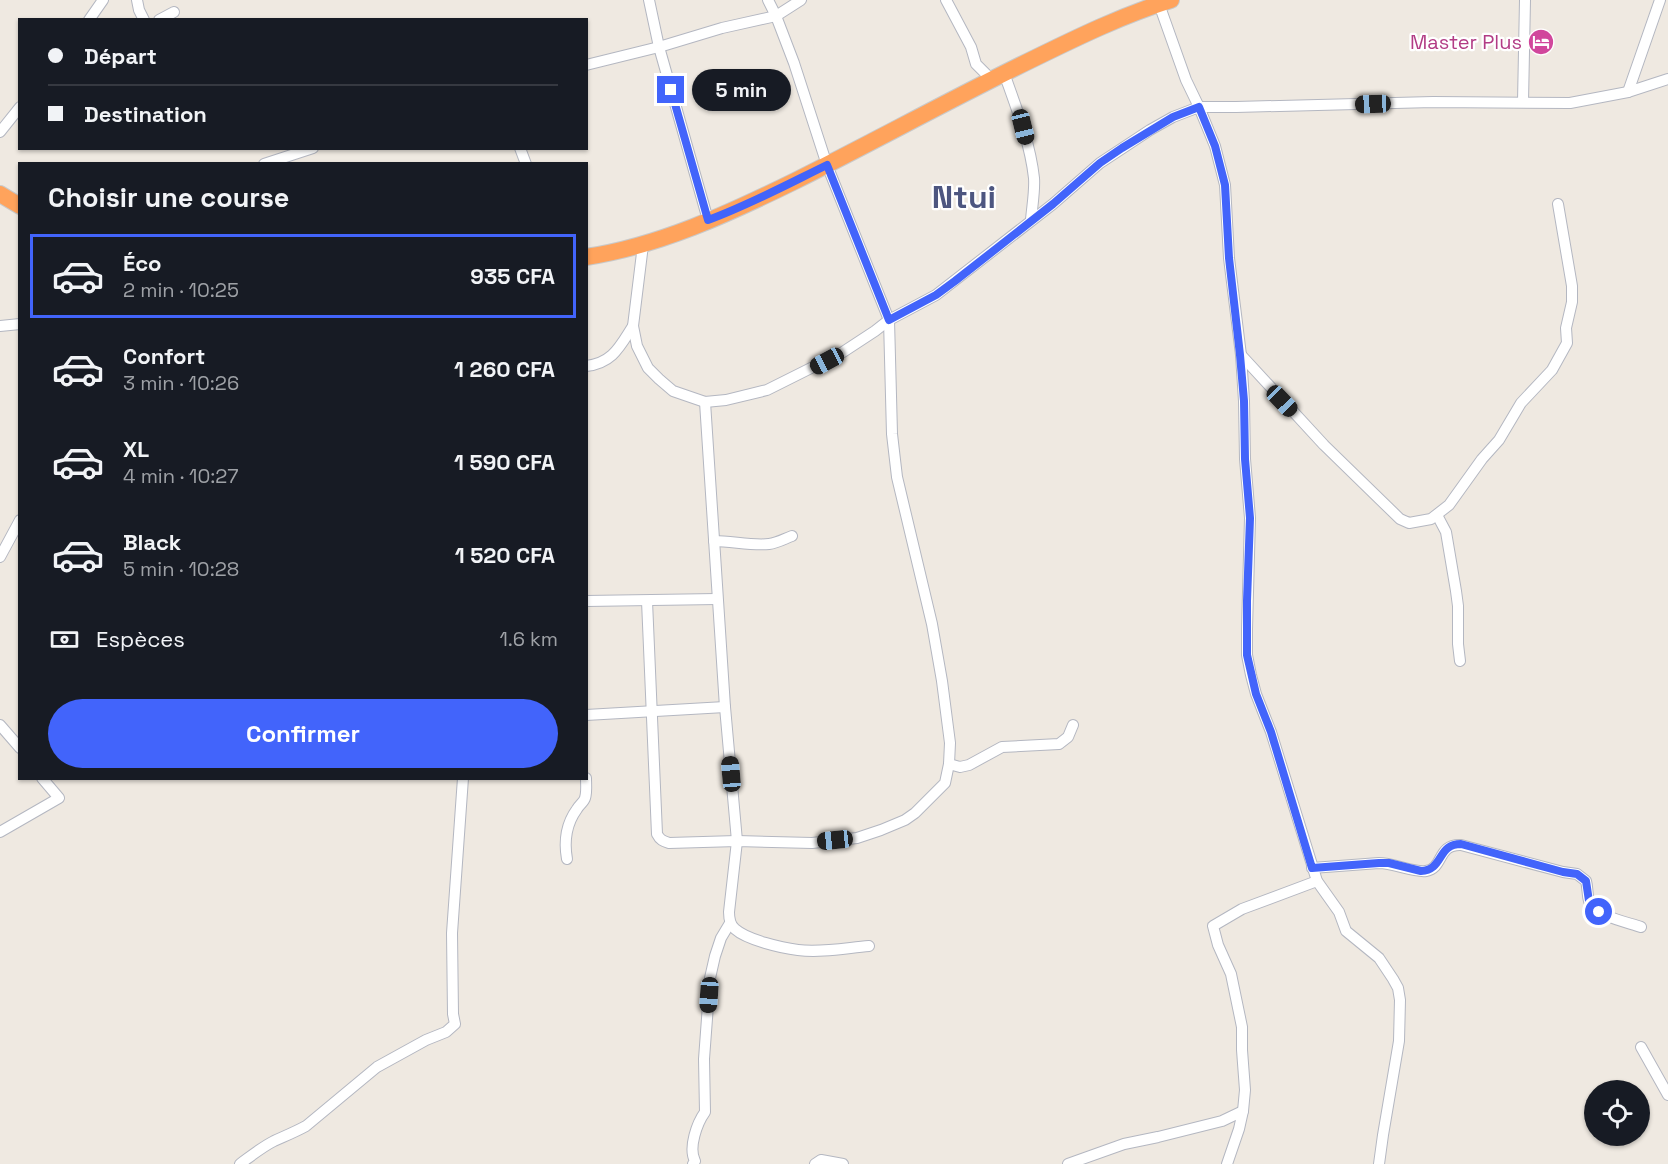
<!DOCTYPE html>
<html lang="fr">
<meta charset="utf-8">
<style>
:root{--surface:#171b24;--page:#20242c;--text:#f1f3f6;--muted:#9ea1a6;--line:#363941;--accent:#4264fb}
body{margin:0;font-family:"Space Grotesk",sans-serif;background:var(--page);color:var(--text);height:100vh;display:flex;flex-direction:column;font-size:22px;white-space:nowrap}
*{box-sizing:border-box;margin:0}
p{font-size:20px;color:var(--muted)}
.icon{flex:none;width:33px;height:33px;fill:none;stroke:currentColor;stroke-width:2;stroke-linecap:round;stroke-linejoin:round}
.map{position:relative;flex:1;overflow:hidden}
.panel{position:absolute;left:18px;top:162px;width:570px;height:618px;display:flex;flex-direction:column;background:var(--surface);border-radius:0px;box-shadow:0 2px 4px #0004}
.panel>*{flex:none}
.banner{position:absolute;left:18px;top:18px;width:570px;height:132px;border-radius:0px;box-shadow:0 2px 4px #0004;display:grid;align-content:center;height:132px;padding:0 30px;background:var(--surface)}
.fabs{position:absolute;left:1584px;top:1080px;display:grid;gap:12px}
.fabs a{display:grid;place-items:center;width:66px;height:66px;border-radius:50%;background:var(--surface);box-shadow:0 2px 4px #0004;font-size:30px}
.end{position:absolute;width:27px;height:27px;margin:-14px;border:8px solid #4264fb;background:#fff;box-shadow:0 0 0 3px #fff}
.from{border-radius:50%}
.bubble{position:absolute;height:42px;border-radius:21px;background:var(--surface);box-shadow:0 2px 4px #0004;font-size:20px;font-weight:800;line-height:42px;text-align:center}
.car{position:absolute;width:18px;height:36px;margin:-18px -9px;border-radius:8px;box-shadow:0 0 4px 2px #0007;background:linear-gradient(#222 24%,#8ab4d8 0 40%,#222 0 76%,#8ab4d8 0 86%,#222 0)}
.banner b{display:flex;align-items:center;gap:21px;height:57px;font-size:22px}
.banner b+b{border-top:2px solid var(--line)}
.banner i{width:15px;height:15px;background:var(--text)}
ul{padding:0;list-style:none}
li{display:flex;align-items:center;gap:18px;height:84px;margin:0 12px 9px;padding:0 18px;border:3px solid transparent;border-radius:0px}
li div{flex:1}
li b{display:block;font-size:22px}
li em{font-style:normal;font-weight:800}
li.active{border-color:var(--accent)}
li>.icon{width:54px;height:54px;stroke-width:1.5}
h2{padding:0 30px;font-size:27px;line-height:72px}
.pay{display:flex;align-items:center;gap:15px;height:66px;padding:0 30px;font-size:22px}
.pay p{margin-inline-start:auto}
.button{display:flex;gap:12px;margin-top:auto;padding:12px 30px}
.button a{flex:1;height:69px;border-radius:36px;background:var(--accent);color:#fff;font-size:24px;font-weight:800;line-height:69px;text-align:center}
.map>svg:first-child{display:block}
</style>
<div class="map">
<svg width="1668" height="1164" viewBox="0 0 1668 1164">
<rect width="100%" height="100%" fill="#efe9e1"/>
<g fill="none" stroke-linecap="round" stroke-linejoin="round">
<!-- minor casing -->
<g stroke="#b4b7c1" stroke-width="12">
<g id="minor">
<polyline points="137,0 139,10 144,20"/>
<polyline points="649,0 659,47 708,220"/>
<polyline points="946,0 971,47 976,64 991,79"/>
<polyline points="1159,4 1186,80 1199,107 1215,146 1225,185 1229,258 1241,355 1244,401 1245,459 1250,518 1247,629 1247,655 1251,675 1256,694 1271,732 1317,881 1339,912 1346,931 1379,958 1393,979 1398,988 1400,1000 1399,1041 1383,1135 1379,1164"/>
<polyline points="89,20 103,0"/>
<polyline points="159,20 174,12"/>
<polyline points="586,65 659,47 722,28 776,16 801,0"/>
<path d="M1004,73C1016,107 1030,142 1034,178C1035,191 1032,207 1031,220"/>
<polyline points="1628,92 1660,0"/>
<polyline points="1523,102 1525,0"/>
<polyline points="0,132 20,107"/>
<polyline points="520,148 526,164"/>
<polyline points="264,164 313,148"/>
<polyline points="643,245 633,326 637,346 648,368 659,379 673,391 705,402 726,400 767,390 843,352 875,331 889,320 936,295 1053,204 1100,163 1150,130 1173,117 1199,107 1236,107 1433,102 1570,103 1628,92 1668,79"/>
<polyline points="0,326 20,324"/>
<polyline points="1241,355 1324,445 1400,519 1409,523 1431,519 1449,505 1482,459 1499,440 1521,403 1552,370 1567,343 1566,328 1572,302 1572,286 1558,204"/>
<path d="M586,366C613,363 620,346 633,326"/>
<path d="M705,402L725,707L737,841L729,912C729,919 730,925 735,929C747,940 782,948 798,950C821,953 846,948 869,946"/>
<polyline points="1437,515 1446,532 1456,591 1458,606 1458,644 1460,661"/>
<path d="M714,541C732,541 752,546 769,544C777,543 784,539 792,536"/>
<polyline points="0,557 20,520"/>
<polyline points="586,601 717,599"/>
<path d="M647,601L657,834C660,840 663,841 669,843L737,841L812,843L857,838L881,830L905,820L915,813L945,783L949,764L950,743L942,681L932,624L897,477L892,434L889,320L827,165L794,63L776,16L768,0"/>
<polyline points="586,715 725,707"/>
<polyline points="0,725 20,748"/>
<polyline points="949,764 960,767 969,765 1002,747 1059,744 1068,737 1073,725"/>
<polyline points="0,832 59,798 42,778"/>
<path d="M567,859C564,842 566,824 577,809C579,805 584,802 585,798C587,792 586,784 586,778"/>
<path d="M1312,868L1379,863C1393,863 1415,873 1426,871C1444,868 1437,844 1461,845L1563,872L1577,874L1586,881C1588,888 1587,894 1589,901C1594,916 1627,922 1641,927"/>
<polyline points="1641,1047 1668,1095"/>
<path d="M240,1164C251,1156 262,1147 274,1141C285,1136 295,1132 306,1126L377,1067L426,1040L446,1032L455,1024L453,1014L452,933L463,778"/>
<path d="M693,1164L695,1161C688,1148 697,1123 705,1112L704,1059L710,978L715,956L721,938L730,923"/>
<polyline points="815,1164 821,1160 843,1164"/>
<polyline points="1068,1164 1124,1144 1158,1137 1222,1121 1243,1111"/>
<polyline points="1227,1164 1239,1129 1243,1111 1245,1090 1242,1050 1242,1027 1231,974 1218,945 1213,926 1242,909 1317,881"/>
</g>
</g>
<!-- highway casing -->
<g stroke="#c9c9c9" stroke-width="18">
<g id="highway">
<polyline points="0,194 20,206"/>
<path d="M586,257C659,246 730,213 795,181C875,141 953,98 1033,59C1080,36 1121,16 1171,0"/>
</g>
</g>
<!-- minor -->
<use href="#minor" stroke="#fff" stroke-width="10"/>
<!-- highway -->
<use href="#highway" stroke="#ffa35c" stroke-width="16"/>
</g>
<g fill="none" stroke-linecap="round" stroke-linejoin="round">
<!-- route -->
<path stroke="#4264fb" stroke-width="8" d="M671,90L708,220C749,205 788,184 827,165L889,320L936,295L955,281L1053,204L1100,163L1122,148L1173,117L1199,107L1215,146L1225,185L1229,258L1240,355L1244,401L1245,459L1250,518L1247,601V655L1256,694L1271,732L1312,868L1379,863H1389L1421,871C1444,870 1437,844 1461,844L1563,872L1577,874L1586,881L1589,901L1591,905L1599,912"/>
</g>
<!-- icons -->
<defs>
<g id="hotel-disc" transform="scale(1.35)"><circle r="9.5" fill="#d1479c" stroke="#fff"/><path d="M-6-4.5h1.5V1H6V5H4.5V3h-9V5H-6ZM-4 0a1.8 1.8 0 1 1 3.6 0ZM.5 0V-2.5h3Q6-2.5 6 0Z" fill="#fff"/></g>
</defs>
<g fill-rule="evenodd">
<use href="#hotel-disc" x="1541" y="42"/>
</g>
<g text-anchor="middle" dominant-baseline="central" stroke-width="4.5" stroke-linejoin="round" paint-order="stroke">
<!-- hotel labels -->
<g font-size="20" fill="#b23c85" stroke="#fff" text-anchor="end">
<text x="1522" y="42">Master Plus</text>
</g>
<!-- town labels -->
<g font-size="32" font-weight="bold" fill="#4d5680" stroke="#fff">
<text x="964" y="197">Ntui</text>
</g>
</g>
</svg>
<div class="fabs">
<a><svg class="icon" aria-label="locate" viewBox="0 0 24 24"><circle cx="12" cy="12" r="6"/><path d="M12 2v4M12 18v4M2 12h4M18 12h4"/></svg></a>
</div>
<i class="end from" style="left:1599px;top:912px"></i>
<i class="end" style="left:671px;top:90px"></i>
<div class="bubble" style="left:692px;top:69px;width:99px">5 min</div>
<i class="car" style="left:1373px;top:104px;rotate:268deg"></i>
<i class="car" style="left:1023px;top:127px;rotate:166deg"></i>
<i class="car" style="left:827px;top:361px;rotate:242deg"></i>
<i class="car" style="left:1282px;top:401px;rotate:136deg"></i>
<i class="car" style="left:731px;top:774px;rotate:355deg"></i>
<i class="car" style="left:835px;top:840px;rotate:264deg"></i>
<i class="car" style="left:709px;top:995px;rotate:184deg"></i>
<div class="banner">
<b><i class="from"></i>Départ</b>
<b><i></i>Destination</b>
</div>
<section class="panel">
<h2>Choisir une course</h2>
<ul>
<li class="active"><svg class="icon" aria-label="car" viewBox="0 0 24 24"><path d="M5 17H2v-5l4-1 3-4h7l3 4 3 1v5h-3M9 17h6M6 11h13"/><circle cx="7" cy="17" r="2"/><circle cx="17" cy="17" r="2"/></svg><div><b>Éco</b><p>2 min · 10:25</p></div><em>935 CFA</em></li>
<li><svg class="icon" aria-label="car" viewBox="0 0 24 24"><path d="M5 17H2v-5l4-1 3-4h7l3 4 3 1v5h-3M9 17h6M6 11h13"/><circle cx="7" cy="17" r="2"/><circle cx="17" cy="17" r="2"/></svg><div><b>Confort</b><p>3 min · 10:26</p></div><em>1 260 CFA</em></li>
<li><svg class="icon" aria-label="car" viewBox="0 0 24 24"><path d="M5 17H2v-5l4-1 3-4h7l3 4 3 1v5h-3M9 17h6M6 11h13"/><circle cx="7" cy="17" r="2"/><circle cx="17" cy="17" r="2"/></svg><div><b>XL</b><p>4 min · 10:27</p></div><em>1 590 CFA</em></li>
<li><svg class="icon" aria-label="car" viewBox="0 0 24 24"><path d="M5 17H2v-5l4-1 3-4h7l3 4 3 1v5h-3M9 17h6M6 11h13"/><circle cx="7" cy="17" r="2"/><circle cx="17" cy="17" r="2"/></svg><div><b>Black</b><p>5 min · 10:28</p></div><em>1 520 CFA</em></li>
</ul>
<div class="pay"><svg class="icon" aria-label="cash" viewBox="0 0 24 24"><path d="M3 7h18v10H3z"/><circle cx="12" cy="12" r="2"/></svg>Espèces<p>1.6 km</p></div>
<div class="button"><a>Confirmer</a></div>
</section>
</div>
